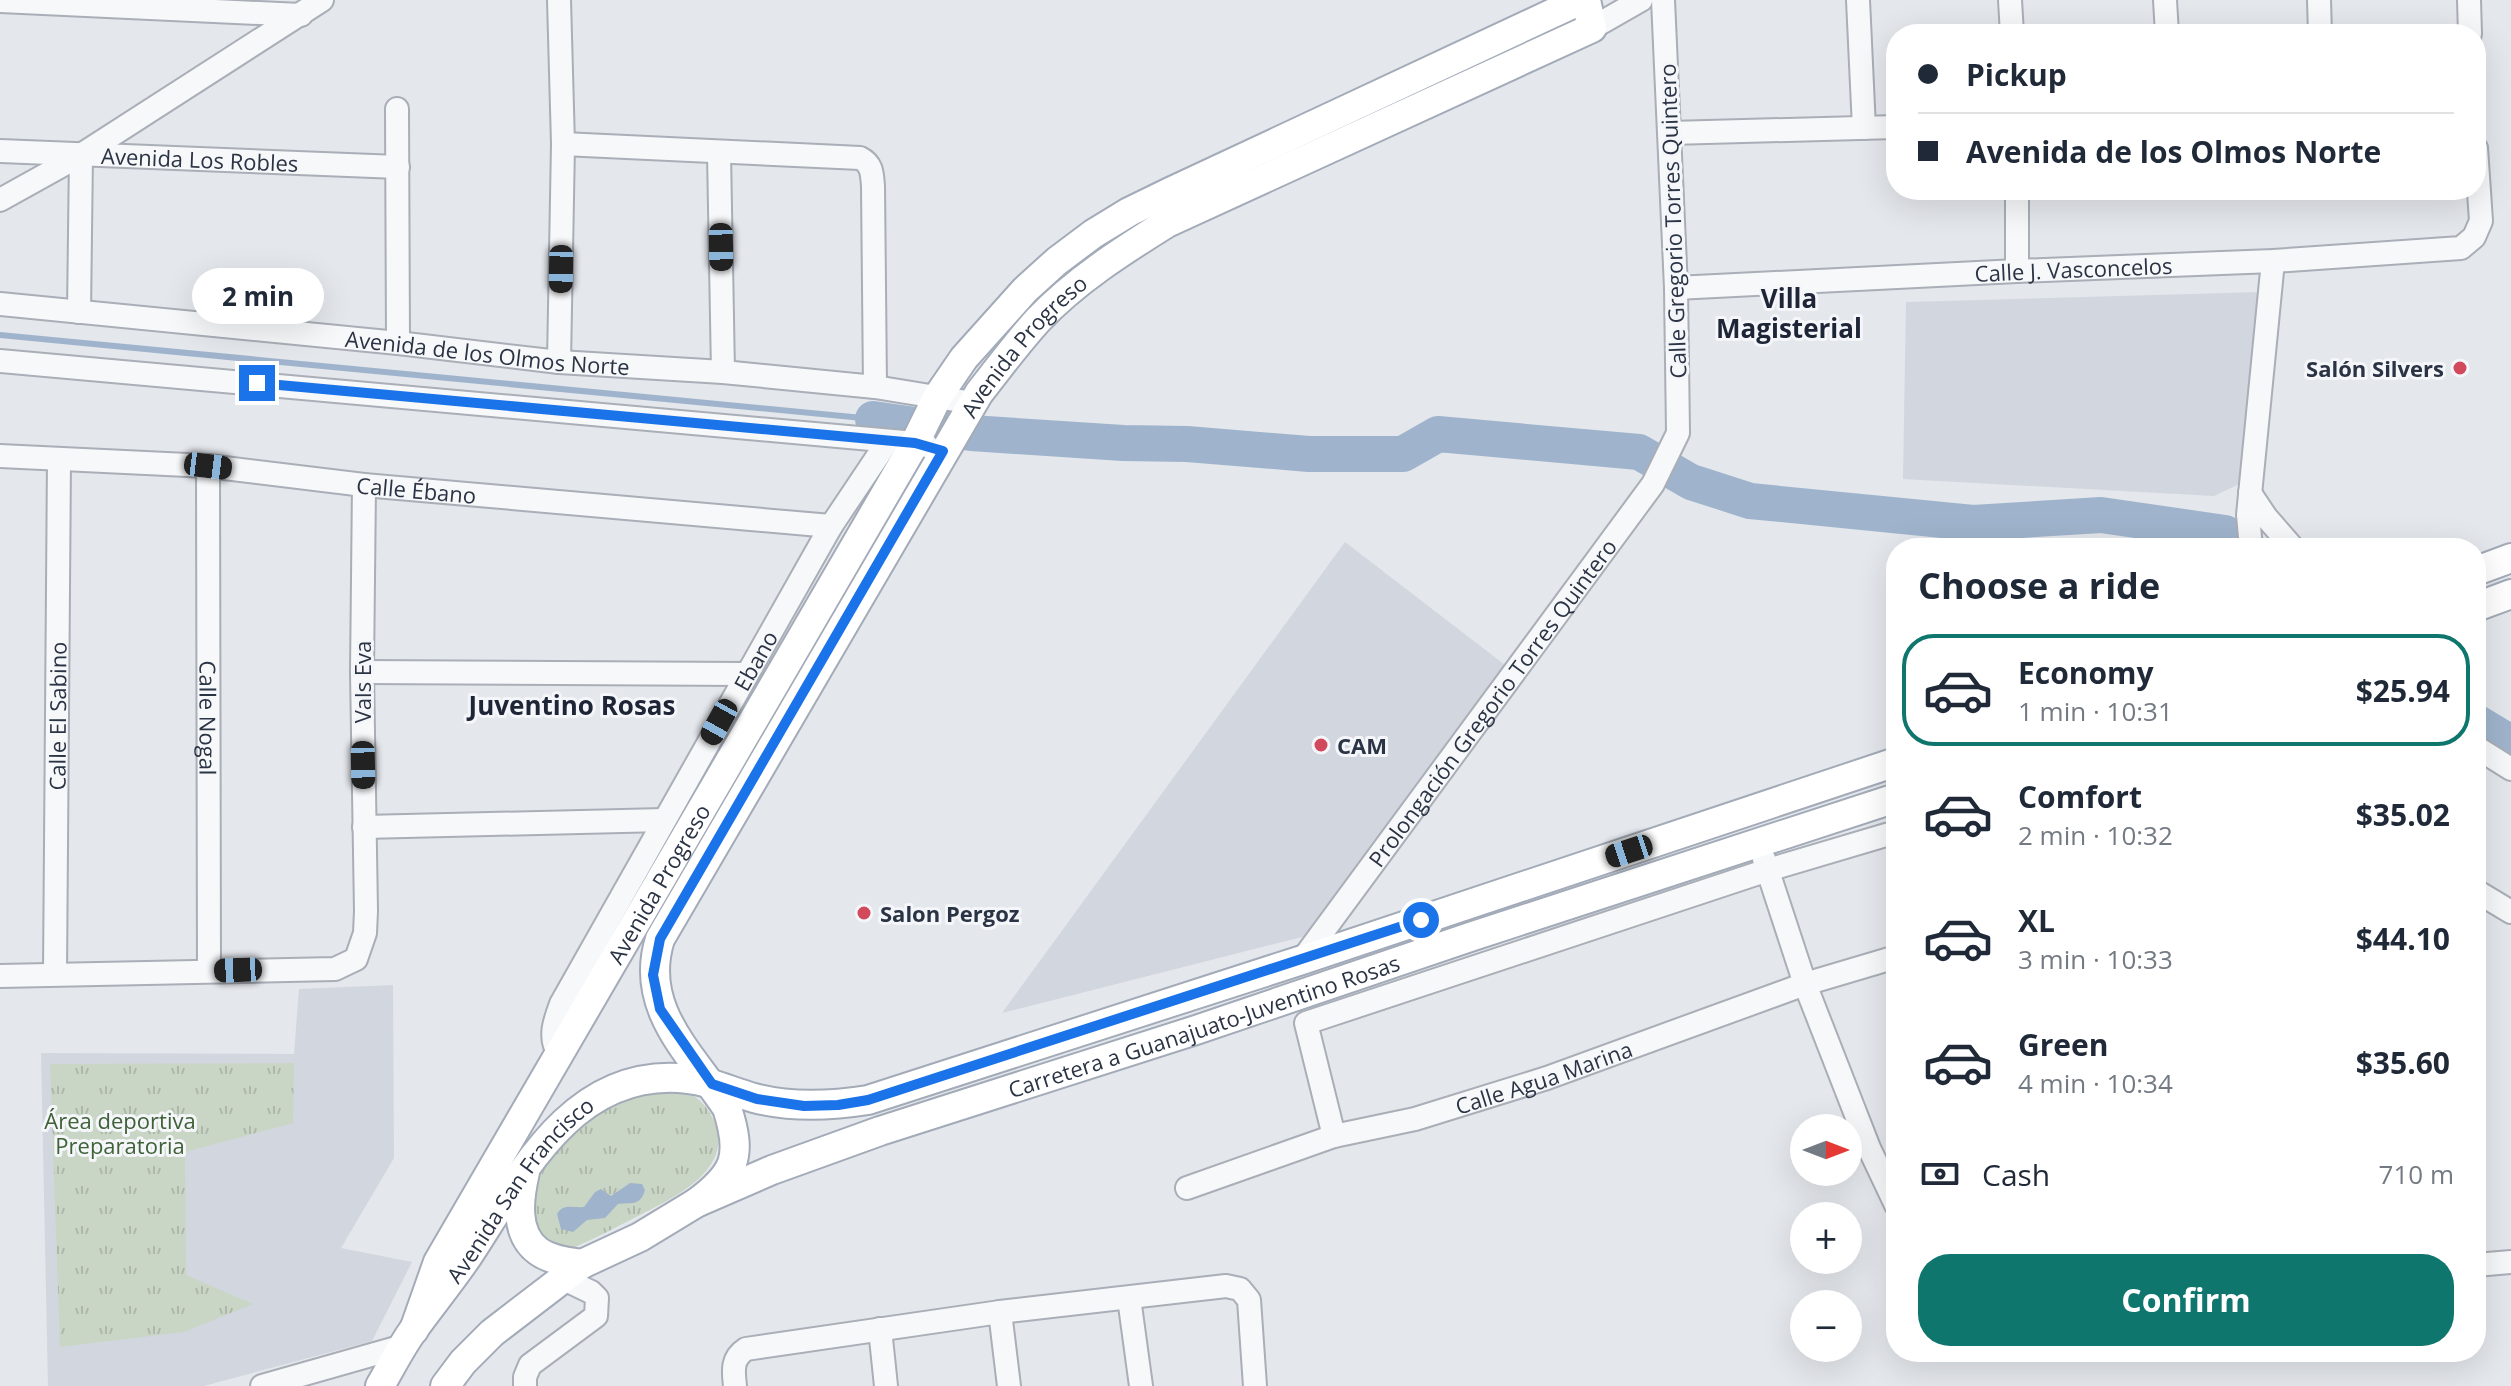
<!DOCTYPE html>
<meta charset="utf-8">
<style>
:root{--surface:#fff;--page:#f2f2f3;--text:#1f2937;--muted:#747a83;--line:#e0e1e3;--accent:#0f766e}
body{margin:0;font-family:"Open Sans",sans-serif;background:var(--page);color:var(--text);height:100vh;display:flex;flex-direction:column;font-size:30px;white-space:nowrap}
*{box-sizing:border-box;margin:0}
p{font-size:26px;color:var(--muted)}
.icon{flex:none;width:44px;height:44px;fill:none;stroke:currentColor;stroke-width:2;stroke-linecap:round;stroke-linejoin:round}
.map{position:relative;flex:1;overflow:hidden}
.sheet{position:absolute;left:1886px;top:538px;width:600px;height:824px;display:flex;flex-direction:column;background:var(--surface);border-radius:32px;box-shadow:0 8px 32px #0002}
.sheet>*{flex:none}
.top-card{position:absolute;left:1886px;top:24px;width:600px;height:176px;border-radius:32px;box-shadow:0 8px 32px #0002;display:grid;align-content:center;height:176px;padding:0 32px;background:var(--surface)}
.needle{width:52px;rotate:90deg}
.controls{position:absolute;left:1790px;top:1114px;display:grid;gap:16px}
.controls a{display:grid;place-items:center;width:72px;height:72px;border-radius:50%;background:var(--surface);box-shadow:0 8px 32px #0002;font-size:40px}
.end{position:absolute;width:36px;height:36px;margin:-18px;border:10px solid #1a73e8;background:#fff;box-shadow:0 0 0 4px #fff}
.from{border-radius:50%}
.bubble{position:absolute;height:56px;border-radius:28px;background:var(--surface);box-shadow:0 8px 32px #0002;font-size:26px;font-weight:700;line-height:56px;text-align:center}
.car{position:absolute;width:24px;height:48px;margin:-24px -12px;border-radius:10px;box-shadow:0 0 6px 2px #0007;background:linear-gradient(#222 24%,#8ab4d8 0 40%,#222 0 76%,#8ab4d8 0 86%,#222 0)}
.top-card b{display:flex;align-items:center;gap:28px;height:76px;font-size:30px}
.top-card b+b{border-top:2px solid var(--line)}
.top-card i{width:20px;height:20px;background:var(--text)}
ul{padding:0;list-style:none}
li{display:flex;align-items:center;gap:24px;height:112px;margin:0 16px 12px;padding:0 16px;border:4px solid transparent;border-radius:32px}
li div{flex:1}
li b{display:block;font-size:30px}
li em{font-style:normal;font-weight:700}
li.on{border-color:var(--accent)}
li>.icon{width:72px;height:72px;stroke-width:1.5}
h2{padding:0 32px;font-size:36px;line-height:96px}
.pay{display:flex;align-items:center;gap:20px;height:88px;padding:0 32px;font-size:30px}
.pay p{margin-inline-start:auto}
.action{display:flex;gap:16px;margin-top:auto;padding:16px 32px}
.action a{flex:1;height:92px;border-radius:32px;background:var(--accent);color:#fff;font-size:32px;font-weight:700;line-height:92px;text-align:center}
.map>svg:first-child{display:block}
</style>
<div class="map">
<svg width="2511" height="1386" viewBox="0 0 2511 1386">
<defs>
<pattern id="grass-tufts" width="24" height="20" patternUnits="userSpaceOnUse" patternTransform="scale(2)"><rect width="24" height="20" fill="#c9d6c5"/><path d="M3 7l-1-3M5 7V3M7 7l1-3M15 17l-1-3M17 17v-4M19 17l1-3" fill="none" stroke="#adb8ab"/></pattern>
</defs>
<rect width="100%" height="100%" fill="#e4e7ec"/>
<!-- built -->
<g fill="#d2d6de">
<polygon points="2261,292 2250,479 2214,496 1903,479 1906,302"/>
<polygon points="1345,542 1505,665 1306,936 1002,1013"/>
<polygon points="393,985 394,1158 341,1248 412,1262 372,1341 204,1386 48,1386 41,1053 294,1054 299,989"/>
</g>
<!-- grass -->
<g fill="url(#grass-tufts)">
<polygon points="294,1063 293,1123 185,1152 186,1275 253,1304 184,1332 60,1347 50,1064"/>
<path d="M674,1087C694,1094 705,1101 714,1121C735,1169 675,1197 642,1214C620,1225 598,1237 575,1247C551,1249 540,1237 529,1217L537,1183L555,1145L617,1097Z"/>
</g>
<!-- water -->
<path fill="#9fb4cc" d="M630,1183L642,1184L645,1190C640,1207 631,1202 618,1204L605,1218L587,1220L573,1232L561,1229L557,1214C563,1203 573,1208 584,1207L595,1192L601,1189L611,1196Z"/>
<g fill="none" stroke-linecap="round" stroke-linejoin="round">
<!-- stream -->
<polyline stroke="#9fb4cc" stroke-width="6" points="0,335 873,419"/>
<!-- river -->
<g stroke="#9fb4cc" stroke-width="36">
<polyline points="873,419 971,433 1123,443 1187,444 1309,454 1403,454 1438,434 1639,452 1691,482 1750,501 1973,523 2101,515 2225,533"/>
<polyline points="2476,722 2511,743"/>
</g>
<!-- minor casing -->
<g stroke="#a9aeb7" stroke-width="26">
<g id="minor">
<polyline points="559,0 563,144 559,362"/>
<polyline points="1858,0 1864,128"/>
<polyline points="2010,0 2012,34"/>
<polyline points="2165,0 2167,34"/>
<polyline points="2319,0 2320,34"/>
<polyline points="2469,0 2470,34"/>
<polyline points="0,1 301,15"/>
<polyline points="1592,28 1641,0"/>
<polyline points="397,109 398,343"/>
<polyline points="1670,133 1896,127"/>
<path d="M563,144L860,158C872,164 872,173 873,186L875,387"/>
<path id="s1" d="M0,151L398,167"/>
<polyline points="719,153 723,372"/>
<polyline points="2017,190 2017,271"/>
<polyline points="0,200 81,155 322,0"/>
<path id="s2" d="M1676,288L2017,271L2273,261L2461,248L2474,237L2481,221L2476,148"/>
<path id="s3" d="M0,304L398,343L559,362L723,372L875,387L973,403"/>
<polyline points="79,312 81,155"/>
<polyline points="0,361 915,443 927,446"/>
<path id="s4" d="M0,456L208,466L364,485L831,526"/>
<path id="s5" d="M208,466L209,971"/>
<polyline points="2250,493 2266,517 2293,548"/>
<polyline points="2251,548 2248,515 2273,261"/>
<polyline points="362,672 747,674"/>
<polyline points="2476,747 2511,769"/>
<polyline points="364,827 664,820"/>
<polyline points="1764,859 1805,984 1869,1148 1896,1205"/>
<polyline points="2476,891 2511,912"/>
<path id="s6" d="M1302,960L1653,484L1678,433L1676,288L1663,0"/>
<path id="s7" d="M55,974L59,459"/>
<polyline points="0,976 335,969 356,959 365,933 366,911 362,672 364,485"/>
<path id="s8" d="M559,1053C548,1038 555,1020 561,1004L831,526L888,441"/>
<polyline points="1334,1136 1306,1023 1768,870 1896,832"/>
<path id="s9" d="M1187,1188L1334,1136L1415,1119L1547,1078L1805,984L1896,957"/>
<polyline points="2476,1265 2511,1262"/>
<polyline points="1129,1298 1141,1386"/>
<polyline points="1000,1312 1009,1386"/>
<polyline points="880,1329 886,1386"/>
<polyline points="262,1386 403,1346"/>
<polyline points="525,1386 525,1377 530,1365 596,1316 597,1298 591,1292 564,1279"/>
<path d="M735,1386C733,1370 732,1358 746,1349L1000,1312L1226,1286L1240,1289L1249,1300L1255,1386"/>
</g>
</g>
<!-- major casing -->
<g stroke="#a3abb8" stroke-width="32">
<g id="major">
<polyline points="2476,571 2511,558"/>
<polyline points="2476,607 2511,594"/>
<path d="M525,1172C519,1198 514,1233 538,1251C550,1260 568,1262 582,1264"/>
<path id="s10" d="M696,1203C735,1174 743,1157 727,1108C692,1054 638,1009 660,939L979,393C998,369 1017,343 1038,320C1075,281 1122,251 1167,223L1592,28L1586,0"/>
<path id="s11" d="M414,1330L438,1262L915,443L938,396L964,358L1025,290L1057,261L1093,234L1129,212L1170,192L1581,0"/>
<path id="s12" d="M380,1386C391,1367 401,1347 414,1329C432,1304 451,1281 468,1256C519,1179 569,1072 678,1078C705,1079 729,1091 754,1098C792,1108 830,1106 868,1100L1302,960L1896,762"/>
<path id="s13" d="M445,1386L463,1362L492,1333L582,1264L640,1237L696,1203L772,1170L880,1131L1196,1030L1473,936L1896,798"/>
</g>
</g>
<!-- minor -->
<use href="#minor" stroke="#f7f8fa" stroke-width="22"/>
<!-- major -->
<use href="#major" stroke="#fff" stroke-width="28"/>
</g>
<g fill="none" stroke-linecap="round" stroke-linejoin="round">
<!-- route -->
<polyline stroke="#1a73e8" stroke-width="10" points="257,383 915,443 943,451 660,939 653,975 660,1009 712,1084 757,1099 804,1106 838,1105 868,1100 1421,920"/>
</g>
<!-- markers -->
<g fill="#d1495b" stroke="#f4f6f9" stroke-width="3">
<circle cx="2460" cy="368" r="8"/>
<circle cx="1321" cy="745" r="8"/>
<circle cx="864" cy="913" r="8"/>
</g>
<g text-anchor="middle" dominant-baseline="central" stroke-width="6" stroke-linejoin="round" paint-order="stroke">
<!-- street labels -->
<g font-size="22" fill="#2b3445" stroke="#f4f6f9">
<text stroke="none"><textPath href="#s1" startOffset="200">Avenida Los Robles</textPath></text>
<text transform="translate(1672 221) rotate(-92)">Calle Gregorio Torres Quintero</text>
<text stroke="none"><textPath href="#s2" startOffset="398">Calle J. Vasconcelos</textPath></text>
<text stroke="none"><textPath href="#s10" startOffset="998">Avenida Progreso</textPath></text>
<text stroke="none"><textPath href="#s3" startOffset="490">Avenida de los Olmos Norte</textPath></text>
<text stroke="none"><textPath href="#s4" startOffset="418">Calle Ébano</textPath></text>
<text stroke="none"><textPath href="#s8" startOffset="446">Ebano</textPath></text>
<text transform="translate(362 682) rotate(-90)">Vals Eva</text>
<text stroke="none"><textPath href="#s6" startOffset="320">Prolongación Gregorio Torres Quintero</textPath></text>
<text stroke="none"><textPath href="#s7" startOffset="258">Calle El Sabino</textPath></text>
<text stroke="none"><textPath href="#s5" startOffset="252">Calle Nogal</textPath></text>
<text stroke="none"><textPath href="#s11" startOffset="510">Avenida Progreso</textPath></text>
<text stroke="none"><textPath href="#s13" startOffset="852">Carretera a Guanajuato-Juventino Rosas</textPath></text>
<text stroke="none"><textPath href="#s9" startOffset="374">Calle Agua Marina</textPath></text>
<text stroke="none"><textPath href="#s12" startOffset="242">Avenida San Francisco</textPath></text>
</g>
<!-- poi labels -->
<g font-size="22" font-weight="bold" fill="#2b3445" stroke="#f4f6f9" text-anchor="start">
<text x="2444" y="368" text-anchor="end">Salón Silvers</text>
<text x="1337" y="745">CAM</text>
<text x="880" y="913">Salon Pergoz</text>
</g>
<!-- park labels -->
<g font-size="22" fill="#3f6138" stroke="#f4f6f9">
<text x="120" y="1120">Área deportiva<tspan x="120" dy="25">Preparatoria</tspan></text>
</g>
<!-- quarter labels -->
<g font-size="26" font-weight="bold" fill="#1d2536" stroke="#f4f6f9">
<text x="1789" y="298">Villa<tspan x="1789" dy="30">Magisterial</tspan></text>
<text x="572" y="705">Juventino Rosas</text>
</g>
</g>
</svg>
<div class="controls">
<a><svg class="needle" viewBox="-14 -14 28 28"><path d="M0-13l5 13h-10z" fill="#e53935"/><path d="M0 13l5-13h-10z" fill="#747a83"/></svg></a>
<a>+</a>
<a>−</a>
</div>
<i class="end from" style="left:1421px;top:920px"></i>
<i class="end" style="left:257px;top:383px"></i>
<div class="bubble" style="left:192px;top:268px;width:132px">2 min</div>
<i class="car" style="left:721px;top:247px;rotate:179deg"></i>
<i class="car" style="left:561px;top:269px;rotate:181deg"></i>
<i class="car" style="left:208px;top:466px;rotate:97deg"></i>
<i class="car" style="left:719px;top:722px;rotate:209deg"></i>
<i class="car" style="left:363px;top:765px;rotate:179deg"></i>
<i class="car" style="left:1629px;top:851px;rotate:252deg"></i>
<i class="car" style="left:238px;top:970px;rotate:268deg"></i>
<div class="top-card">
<b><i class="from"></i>Pickup</b>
<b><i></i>Avenida de los Olmos Norte</b>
</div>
<section class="sheet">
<h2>Choose a ride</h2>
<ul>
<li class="on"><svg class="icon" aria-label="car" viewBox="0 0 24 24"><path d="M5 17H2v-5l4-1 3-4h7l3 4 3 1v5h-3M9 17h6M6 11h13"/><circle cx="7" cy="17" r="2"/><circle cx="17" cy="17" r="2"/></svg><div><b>Economy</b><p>1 min · 10:31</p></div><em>$25.94</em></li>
<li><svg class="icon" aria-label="car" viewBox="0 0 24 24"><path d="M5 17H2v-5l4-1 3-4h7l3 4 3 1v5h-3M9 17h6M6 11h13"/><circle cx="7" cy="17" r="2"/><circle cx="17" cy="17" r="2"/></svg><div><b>Comfort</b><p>2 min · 10:32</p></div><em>$35.02</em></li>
<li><svg class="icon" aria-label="car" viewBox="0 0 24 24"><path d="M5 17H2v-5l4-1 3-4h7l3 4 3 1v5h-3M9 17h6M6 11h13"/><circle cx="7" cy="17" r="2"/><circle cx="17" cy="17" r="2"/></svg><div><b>XL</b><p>3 min · 10:33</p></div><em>$44.10</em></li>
<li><svg class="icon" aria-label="car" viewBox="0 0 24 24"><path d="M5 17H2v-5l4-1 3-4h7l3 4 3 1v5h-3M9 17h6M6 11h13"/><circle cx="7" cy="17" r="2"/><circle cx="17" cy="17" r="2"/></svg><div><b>Green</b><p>4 min · 10:34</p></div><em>$35.60</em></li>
</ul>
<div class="pay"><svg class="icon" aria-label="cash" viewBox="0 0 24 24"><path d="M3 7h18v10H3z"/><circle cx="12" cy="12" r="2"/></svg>Cash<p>710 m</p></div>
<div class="action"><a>Confirm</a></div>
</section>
</div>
